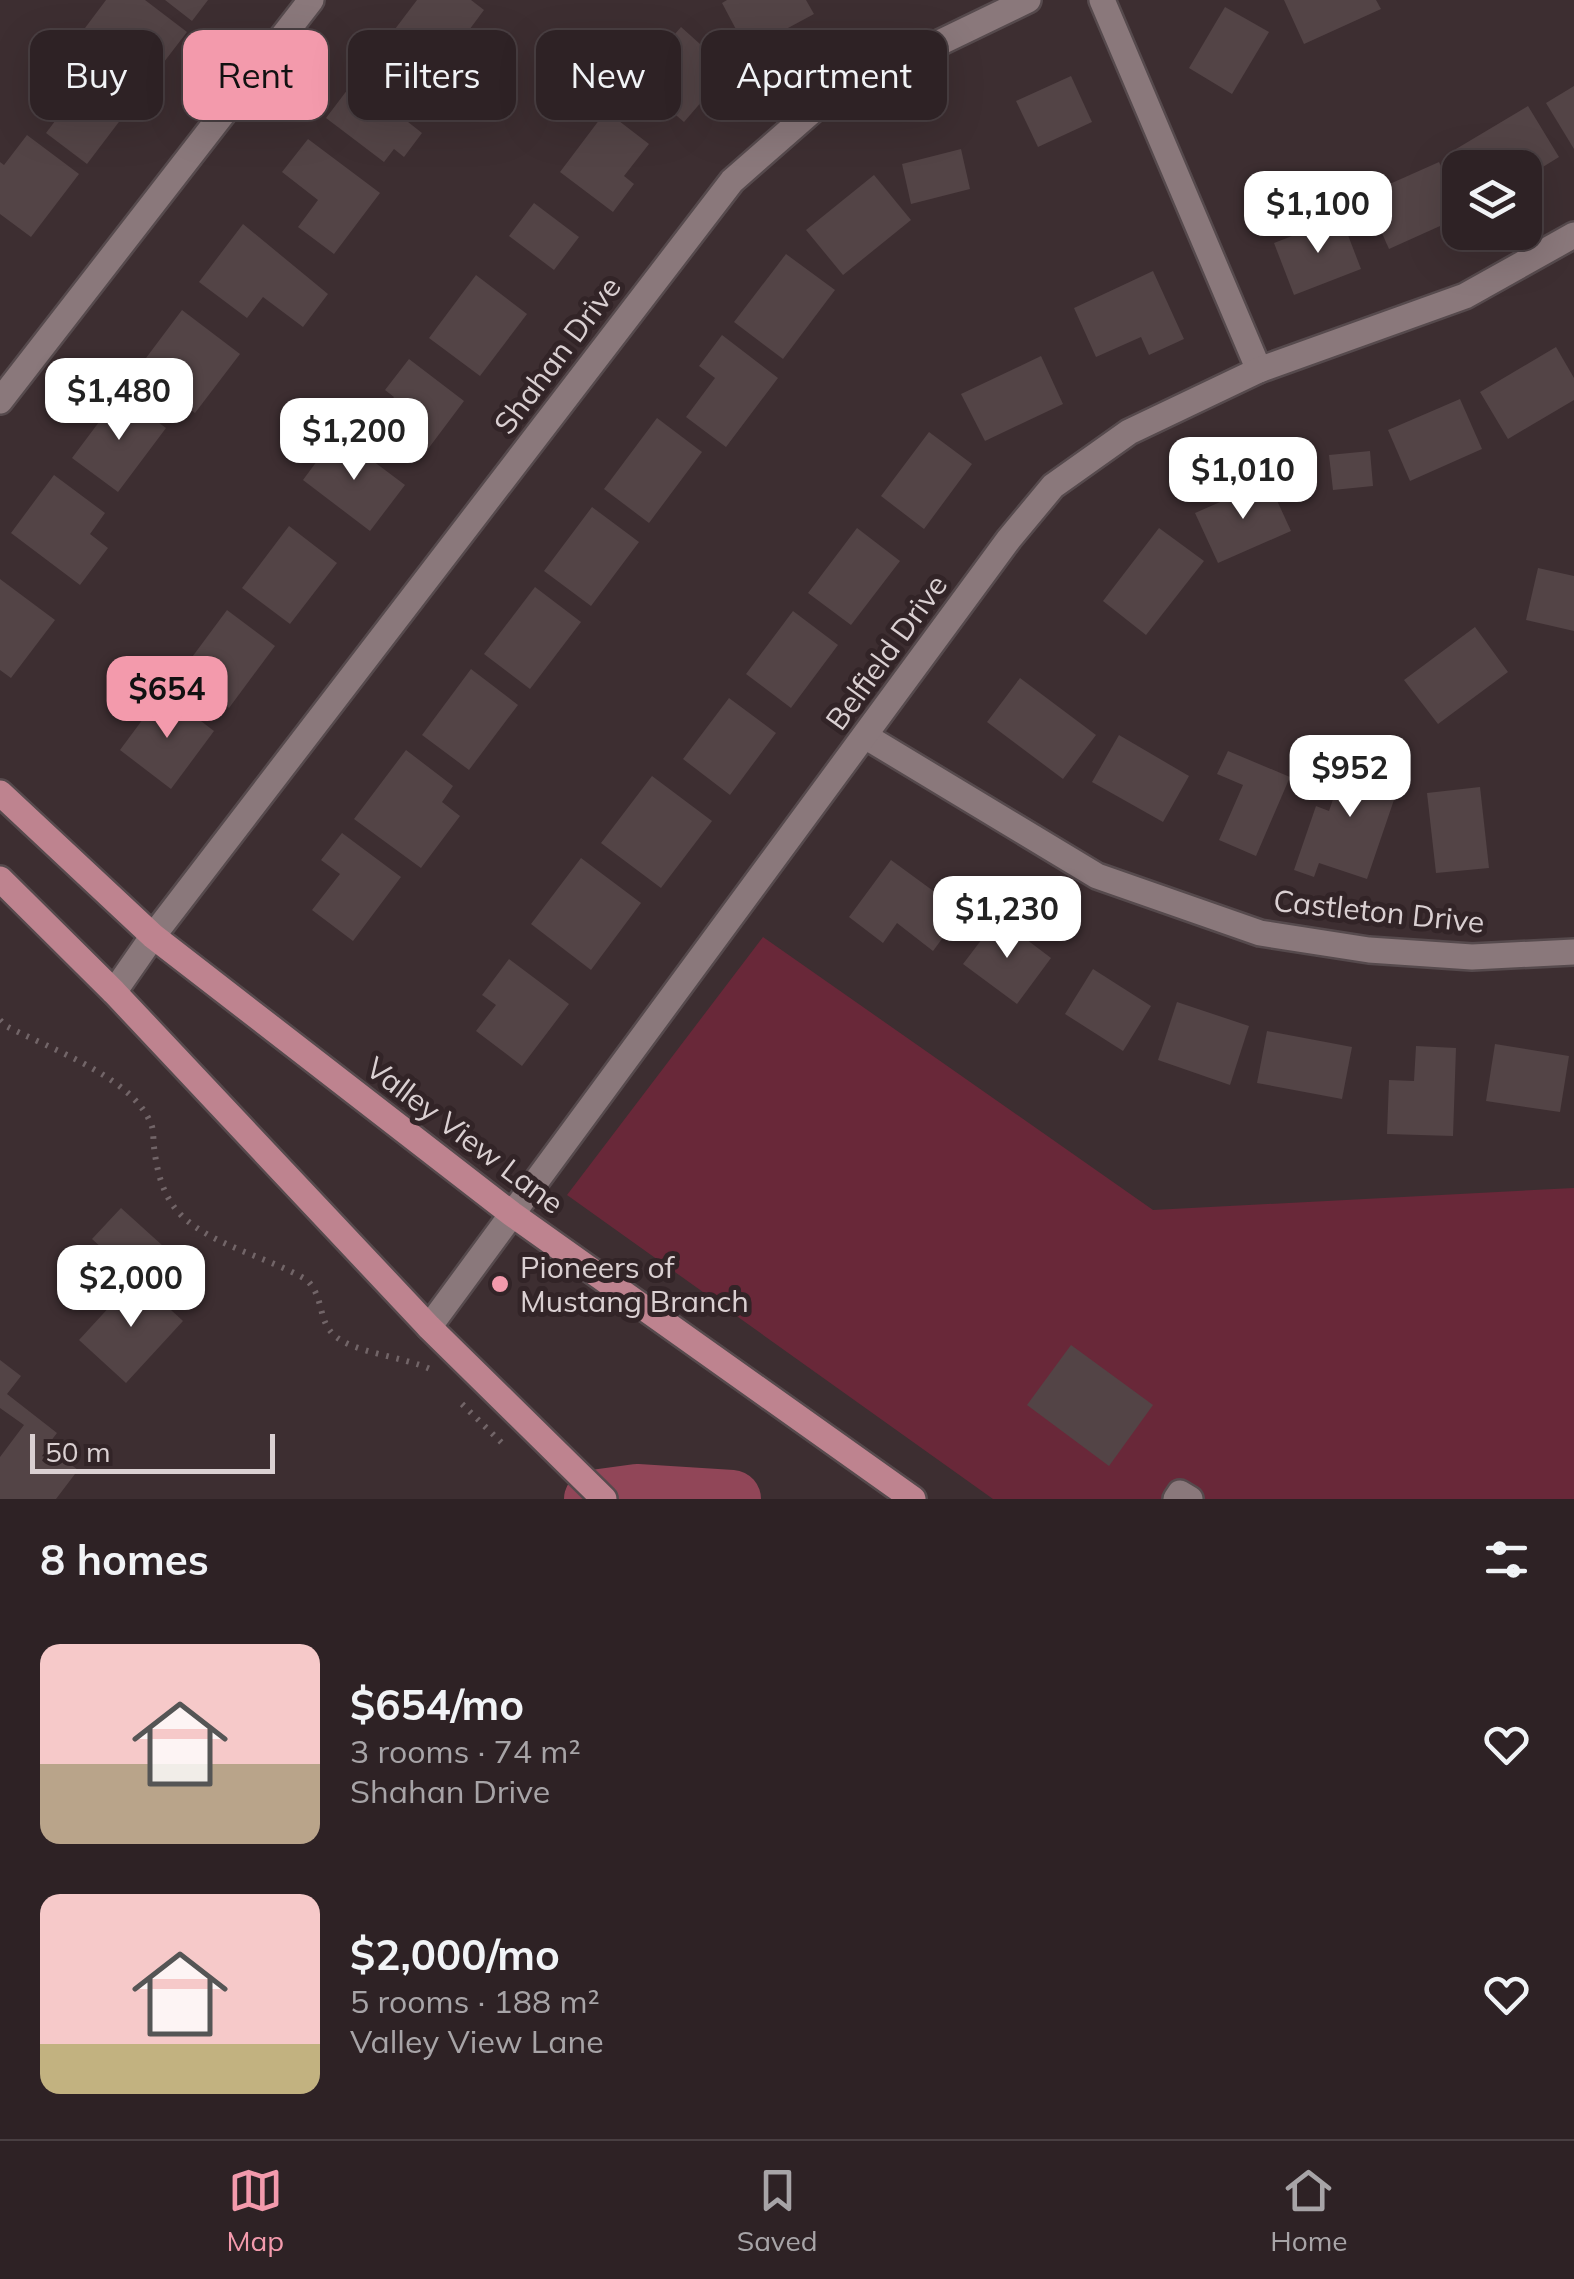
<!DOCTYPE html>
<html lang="en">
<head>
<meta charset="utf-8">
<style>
	:root { --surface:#2e2225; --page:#3a2f32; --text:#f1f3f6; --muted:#a7a4a7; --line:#493f42; --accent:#f39aac }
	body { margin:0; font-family:Mulish,sans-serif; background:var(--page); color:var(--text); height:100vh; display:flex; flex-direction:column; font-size:38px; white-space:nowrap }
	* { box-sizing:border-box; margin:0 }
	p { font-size:32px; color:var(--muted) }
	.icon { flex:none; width:55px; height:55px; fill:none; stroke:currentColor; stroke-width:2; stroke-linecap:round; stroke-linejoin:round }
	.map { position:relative; height:1499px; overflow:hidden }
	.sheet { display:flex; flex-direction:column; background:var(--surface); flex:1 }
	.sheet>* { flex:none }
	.hud { position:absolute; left:30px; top:30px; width:1000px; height:90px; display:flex; gap:20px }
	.tools { position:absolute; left:1442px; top:150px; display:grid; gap:20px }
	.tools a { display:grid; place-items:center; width:100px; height:100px; border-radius:20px; background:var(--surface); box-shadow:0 10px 40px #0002,0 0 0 2px var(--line); font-size:50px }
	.scale { position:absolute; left:30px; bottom:25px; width:245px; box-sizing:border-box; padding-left:10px; border:5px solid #dad0d2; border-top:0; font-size:28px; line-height:35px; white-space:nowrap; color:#dad0d2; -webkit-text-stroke:8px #322427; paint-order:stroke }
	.price { position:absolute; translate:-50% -85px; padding:0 22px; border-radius:20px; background:#fff; color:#222; font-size:32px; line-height:65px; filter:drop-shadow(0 2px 5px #0008) }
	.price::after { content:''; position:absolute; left:50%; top:60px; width:30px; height:22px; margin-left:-15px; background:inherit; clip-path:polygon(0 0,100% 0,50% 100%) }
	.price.on { background:var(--accent); color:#111 }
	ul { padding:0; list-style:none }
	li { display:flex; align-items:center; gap:30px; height:250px; padding:0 40px }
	li span { display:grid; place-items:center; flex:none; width:280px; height:200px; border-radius:20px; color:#555 }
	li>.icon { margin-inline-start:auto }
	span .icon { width:120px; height:120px; fill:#fffc; stroke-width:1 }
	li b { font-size:42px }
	h2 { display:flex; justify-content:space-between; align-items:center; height:120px; padding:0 40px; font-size:42px }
	.tag { padding:0 35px; border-radius:20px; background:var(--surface); box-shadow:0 10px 40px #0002,0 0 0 2px var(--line); font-size:35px; line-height:90px }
	.tag.on { background:var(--accent); color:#111 }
	.menu { display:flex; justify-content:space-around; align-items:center; height:140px; border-top:2px solid var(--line); background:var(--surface); font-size:28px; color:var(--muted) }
	.menu a { display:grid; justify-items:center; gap:5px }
	.menu .on { color:var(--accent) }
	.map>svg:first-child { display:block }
	.green { fill:#692839 }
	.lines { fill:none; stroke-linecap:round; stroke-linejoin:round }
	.river { stroke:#914658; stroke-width:58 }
	.building { fill:#534446 }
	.minor-casing { stroke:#564a4d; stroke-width:30 }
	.major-casing { stroke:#564a4d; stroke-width:30 }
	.path { stroke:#726568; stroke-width:6; stroke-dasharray:2.5 8; stroke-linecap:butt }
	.minor { stroke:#8a787b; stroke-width:25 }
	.major { stroke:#be838f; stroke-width:25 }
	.poi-dot { fill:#f39aac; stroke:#322427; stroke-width:4 }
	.labels { text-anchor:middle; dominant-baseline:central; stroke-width:10; stroke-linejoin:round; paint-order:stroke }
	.street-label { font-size:30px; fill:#dad0d2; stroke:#322427 }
	.poi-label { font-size:30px; fill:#dad0d2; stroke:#322427; text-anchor:start }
</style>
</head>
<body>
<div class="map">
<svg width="1574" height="1499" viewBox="0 0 1574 1499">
	<rect width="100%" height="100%" fill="#3d2e31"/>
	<polygon class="green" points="763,937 1153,1210 1574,1188 1574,1499 993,1499 567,1195"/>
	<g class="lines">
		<polyline class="river" points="593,1499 637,1493 732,1499"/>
	</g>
	<g class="building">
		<polygon points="106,0 145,0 187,32 164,62 136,41 112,73 73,44"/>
		<polygon points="165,0 208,0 192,21"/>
		<polygon points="417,0 471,0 484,10 437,73 389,37"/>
		<polygon points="727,0 806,0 814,14 747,50 722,3"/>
		<polygon points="1284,0 1376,0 1381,9 1304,44"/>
		<polygon points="1225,7 1269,32 1232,94 1189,68"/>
		<polygon points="681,27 729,70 684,122 635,80"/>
		<polygon points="370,60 419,96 403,118 422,133 404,157 394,149 384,162 326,118"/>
		<polygon points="90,75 131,106 87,164 46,133"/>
		<polygon points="1071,76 1092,122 1038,147 1016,101"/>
		<polygon points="1574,86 1574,149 1546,103"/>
		<polygon points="1528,106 1559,157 1525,178 1525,168 1468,168 1456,149"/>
		<polygon points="606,111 649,144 624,176 634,184 613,212 560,172"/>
		<polygon points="27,135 79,174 31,237 0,214 0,162 4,165"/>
		<polygon points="308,139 380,193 334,254 298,227 318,200 282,172"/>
		<polygon points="961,149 970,189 911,204 902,164"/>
		<polygon points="1439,162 1460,208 1460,217 1389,249 1365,195"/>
		<polygon points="874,175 911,220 843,275 806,230"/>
		<polygon points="534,203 579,237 554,270 509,236"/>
		<polygon points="1341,217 1361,269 1294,295 1274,243"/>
		<polygon points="243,224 328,294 303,327 263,297 247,318 199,282"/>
		<polygon points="786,254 835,290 783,359 734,322"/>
		<polygon points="1153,271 1184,339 1149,355 1141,337 1096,357 1074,308"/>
		<polygon points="476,275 527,314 480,376 429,338"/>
		<polygon points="182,310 240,354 195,413 137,370"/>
		<polygon points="722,335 778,378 726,447 686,417 715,378 699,366"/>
		<polygon points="1556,347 1574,378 1574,400 1508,439 1480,392"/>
		<polygon points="1041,356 1063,404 985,441 961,394"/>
		<polygon points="409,359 464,401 419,461 372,426 394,397 385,390"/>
		<polygon points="120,394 166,428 118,492 72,458"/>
		<polygon points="1460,399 1482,449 1410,481 1388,430"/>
		<polygon points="657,418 702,452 649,523 604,489"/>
		<polygon points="929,432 972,464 924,529 881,496"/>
		<polygon points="337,434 405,485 370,531 303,480"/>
		<polygon points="1370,451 1373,486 1333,490 1329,455"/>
		<polygon points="54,475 105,513 90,534 108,548 80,585 11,533"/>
		<polygon points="1268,481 1291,531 1218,563 1195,513"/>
		<polygon points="592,507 639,542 591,606 544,571"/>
		<polygon points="289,526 337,563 290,624 242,588"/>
		<polygon points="857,528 900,561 851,625 808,593"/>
		<polygon points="1159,528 1204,561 1146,635 1103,601"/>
		<polygon points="1538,568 1574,576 1574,631 1526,620"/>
		<polygon points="0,579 55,620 11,678 0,670"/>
		<polygon points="535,587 581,622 530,689 484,654"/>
		<polygon points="227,610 275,646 229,708 181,672"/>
		<polygon points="793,611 838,645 791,708 746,674"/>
		<polygon points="1475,627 1508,672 1438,724 1404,680"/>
		<polygon points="471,669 518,705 469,770 422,735"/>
		<polygon points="1020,678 1096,735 1063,779 987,722"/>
		<polygon points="163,692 214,731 171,789 120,750"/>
		<polygon points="729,698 776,733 730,795 683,759"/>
		<polygon points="1119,735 1189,776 1163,822 1092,782"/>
		<polygon points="1351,747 1385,759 1377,784 1397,791 1367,879 1319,863 1314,877 1294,870 1316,806 1329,811"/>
		<polygon points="406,750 453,786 442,802 460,816 421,868 354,819"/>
		<polygon points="1228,751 1290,777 1256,856 1219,840 1243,785 1217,774"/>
		<polygon points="652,776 712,821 661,888 601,843"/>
		<polygon points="1480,787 1489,868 1436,873 1427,793"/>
		<polygon points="342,833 401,877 353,941 312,910 340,874 321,860"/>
		<polygon points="581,858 641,903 591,970 531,924"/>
		<polygon points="891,860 962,912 933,951 897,923 883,943 849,917"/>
		<polygon points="998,918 1051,958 1017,1004 963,964"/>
		<polygon points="509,959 569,1004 522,1066 476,1031 496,1005 482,995"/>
		<polygon points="1093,969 1151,1006 1123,1051 1065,1014"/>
		<polygon points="1177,1002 1249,1026 1230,1085 1158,1060"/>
		<polygon points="1267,1031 1352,1047 1342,1099 1257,1083"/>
		<polygon points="1495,1044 1569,1056 1560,1112 1486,1101"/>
		<polygon points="1416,1046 1456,1048 1453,1136 1387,1134 1389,1080 1414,1081"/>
		<polygon points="121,1208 163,1246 134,1277 92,1239"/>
		<polygon points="136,1278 183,1321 126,1383 79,1340"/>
		<polygon points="1071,1345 1153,1405 1109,1466 1027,1405"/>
		<polygon points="0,1360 21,1376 7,1394 57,1433 47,1446 78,1470 56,1499 0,1499 0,1457 24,1425 0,1408"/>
	</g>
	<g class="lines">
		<g class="minor-casing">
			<g id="minor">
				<polyline points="1102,0 1259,370"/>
				<polyline points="0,401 311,0"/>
				<polyline points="865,736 1097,876 1260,933 1369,950 1472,957 1574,952"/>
				<polyline points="114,992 153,936 732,181 813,110 881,71 1028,0"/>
				<polyline points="429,1327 1009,539 1053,486 1129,432 1259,370 1465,296 1574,235"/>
				<polyline points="1176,1499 1180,1493 1190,1499"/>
			</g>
		</g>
		<g class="major-casing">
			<g id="major">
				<polyline points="0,793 153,936 512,1214 913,1499"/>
				<polyline points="0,879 114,992 429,1327 604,1499"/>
			</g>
		</g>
		<g class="path">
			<path d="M0,1020L6,1026C48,1048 133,1077 151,1124C154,1130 153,1140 154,1147C157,1172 163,1198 183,1217C216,1247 268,1257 307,1280C325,1299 317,1319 334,1335C351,1352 404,1357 430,1369"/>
			<polyline points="462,1404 506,1447"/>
		</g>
		<use href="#minor" class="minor"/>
		<use href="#major" class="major"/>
	</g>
	<circle class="poi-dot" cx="500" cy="1284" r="10"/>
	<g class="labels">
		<g class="street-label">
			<text transform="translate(557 355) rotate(-53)">Shahan Drive</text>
			<text transform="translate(886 652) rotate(-54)">Belfield Drive</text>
			<text transform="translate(1379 911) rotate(6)">Castleton Drive</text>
			<text transform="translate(465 1135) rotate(37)">Valley View Lane</text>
		</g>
		<g class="poi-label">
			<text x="520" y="1267">Pioneers of<tspan x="520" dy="34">Mustang Branch</tspan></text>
		</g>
	</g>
</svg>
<div class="tools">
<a><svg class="icon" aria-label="layers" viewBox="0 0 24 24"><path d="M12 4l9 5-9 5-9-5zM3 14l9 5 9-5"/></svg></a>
</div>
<div class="scale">50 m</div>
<b class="price" style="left:1318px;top:256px">$1,100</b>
<b class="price" style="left:119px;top:443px">$1,480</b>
<b class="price" style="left:354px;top:483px">$1,200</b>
<b class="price" style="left:1243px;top:522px">$1,010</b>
<b class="price on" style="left:167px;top:741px">$654</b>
<b class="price" style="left:1350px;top:820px">$952</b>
<b class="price" style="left:1007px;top:961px">$1,230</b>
<b class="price" style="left:131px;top:1330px">$2,000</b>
<div class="hud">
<a class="tag">Buy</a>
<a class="tag on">Rent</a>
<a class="tag">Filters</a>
<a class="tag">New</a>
<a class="tag">Apartment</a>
</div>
</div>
<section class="sheet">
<h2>8 homes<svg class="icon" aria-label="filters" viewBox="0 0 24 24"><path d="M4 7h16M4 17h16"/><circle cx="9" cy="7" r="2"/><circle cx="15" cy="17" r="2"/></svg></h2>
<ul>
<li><span style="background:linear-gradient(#f6c9c9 60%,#b9a48a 0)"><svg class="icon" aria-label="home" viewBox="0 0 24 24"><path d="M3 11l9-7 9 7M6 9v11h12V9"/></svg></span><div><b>$654/mo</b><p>3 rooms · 74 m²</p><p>Shahan Drive</p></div><svg class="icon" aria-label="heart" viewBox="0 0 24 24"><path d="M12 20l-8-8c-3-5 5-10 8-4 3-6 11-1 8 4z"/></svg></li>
<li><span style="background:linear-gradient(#f6c9c9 75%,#c2b280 0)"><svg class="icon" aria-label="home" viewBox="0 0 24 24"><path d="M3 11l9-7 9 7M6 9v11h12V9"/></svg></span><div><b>$2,000/mo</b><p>5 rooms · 188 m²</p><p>Valley View Lane</p></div><svg class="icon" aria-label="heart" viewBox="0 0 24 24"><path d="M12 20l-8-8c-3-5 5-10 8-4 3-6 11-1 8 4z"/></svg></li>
</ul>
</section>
<nav class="menu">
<a class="on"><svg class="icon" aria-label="map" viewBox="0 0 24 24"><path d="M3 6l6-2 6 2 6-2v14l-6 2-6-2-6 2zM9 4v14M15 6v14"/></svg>Map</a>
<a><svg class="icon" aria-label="saved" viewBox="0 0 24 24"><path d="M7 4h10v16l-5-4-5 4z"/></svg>Saved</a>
<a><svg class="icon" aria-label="home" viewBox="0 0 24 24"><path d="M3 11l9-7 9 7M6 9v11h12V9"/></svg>Home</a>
</nav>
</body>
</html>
